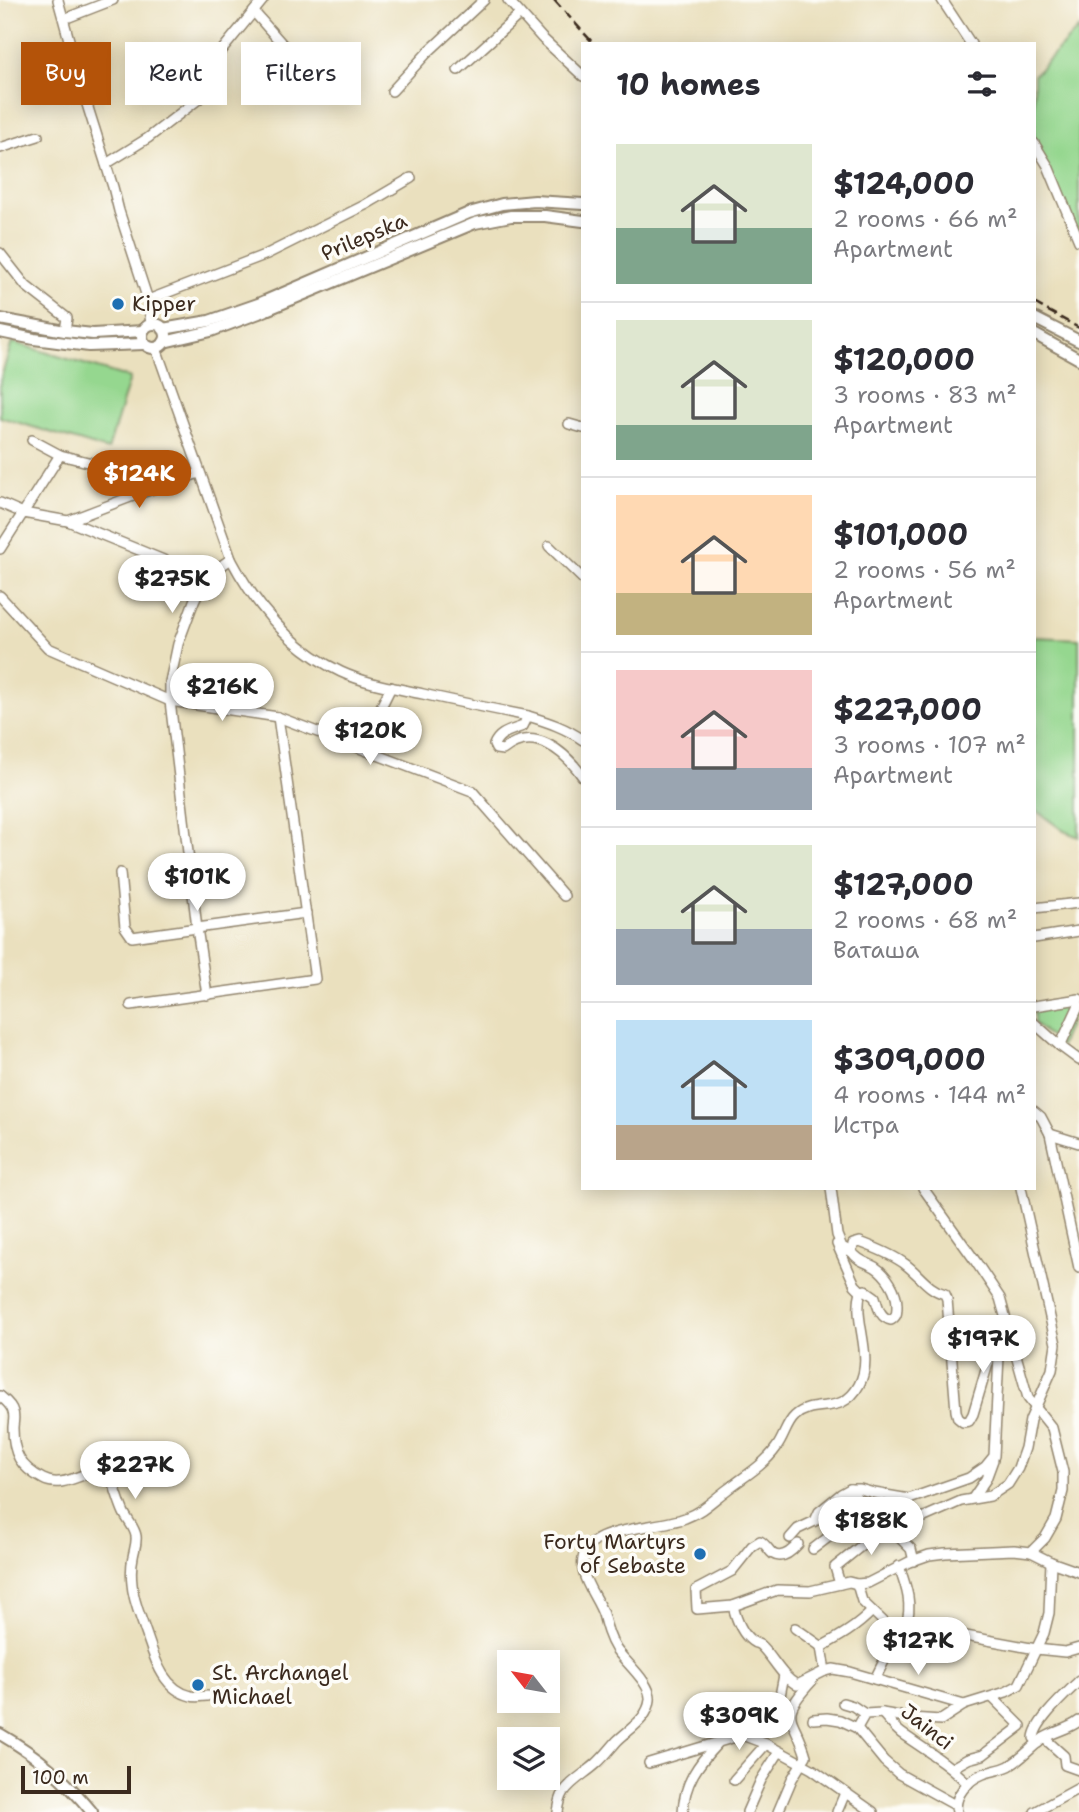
<!DOCTYPE html>
<html lang="en">
<head>
<meta charset="utf-8">
<style>
	:root { --surface:#fff; --page:#f2f2f3; --text:#2b2b33; --muted:#7c7c81; --line:#e1e1e2; --accent:#b45309 }
	body { margin:0; font-family:"Shantell Sans",sans-serif; background:var(--page); color:var(--text); height:100vh; display:flex; flex-direction:column; font-size:26px; white-space:nowrap }
	* { box-sizing:border-box; margin:0 }
	p { font-size:23px; color:var(--muted) }
	.icon { flex:none; width:38px; height:38px; fill:none; stroke:currentColor; stroke-width:2; stroke-linecap:round; stroke-linejoin:round }
	.map { position:relative; flex:1; overflow:hidden }
	.panel { position:absolute; left:581px; top:42px; width:455px; height:1148px; display:flex; flex-direction:column; background:var(--surface); border-radius:0px; box-shadow:0 4px 18px #0003 }
	.panel>* { flex:none }
	.banner { position:absolute; left:21px; top:42px; width:455px; height:63px; display:flex; gap:14px }
	.needle { width:46px; rotate:301deg }
	.buttons { position:absolute; left:497px; top:1650px; display:grid; gap:14px }
	.buttons a { display:grid; place-items:center; width:63px; height:63px; border-radius:0px; background:var(--surface); box-shadow:0 4px 18px #0003; font-size:35px }
	.scale { position:absolute; left:21px; bottom:18px; width:110px; box-sizing:border-box; padding-left:7px; border:4px solid #3b2a1e; border-top:0; font-size:19px; line-height:24px; white-space:nowrap; color:#3b2a1e; -webkit-text-stroke:5px #fdfcf7; paint-order:stroke }
	.price { position:absolute; translate:-50% -60px; padding:0 16px; border-radius:24px; background:#fff; color:#222; font-size:23px; line-height:46px; filter:drop-shadow(0 2px 4px #0008) }
	.price::after { content:''; position:absolute; left:50%; top:42px; width:21px; height:16px; margin-left:-10px; background:inherit; clip-path:polygon(0 0,100% 0,50% 100%) }
	.price.selected { background:var(--accent); color:#fff }
	ul { padding:0; list-style:none }
	li { display:flex; align-items:center; gap:21px; height:175px; padding:0 35px }
	li+li { border-top:2px solid var(--line) }
	li span { display:grid; place-items:center; flex:none; width:196px; height:140px; border-radius:0px; color:#555 }
	li>.icon { margin-inline-start:auto }
	span .icon { width:84px; height:84px; fill:#fffc; stroke-width:1 }
	li b { font-size:30px }
	h2 { display:flex; justify-content:space-between; align-items:center; height:84px; padding:0 35px; font-size:30px }
	.tag { padding:0 24px; border-radius:0px; background:var(--surface); box-shadow:0 4px 18px #0003; font-size:24px; line-height:63px }
	.tag.selected { background:var(--accent); color:#fff }
	.map>svg:first-child { display:block }
	.green { fill:#95d78f; stroke:#688056; stroke-width:2 }
	.lines { fill:none; stroke-linecap:round; stroke-linejoin:round }
	.minor-casing { stroke:#92856e; stroke-width:12 }
	.major-casing { stroke:#92856e; stroke-width:14 }
	.minor { stroke:#fff; stroke-width:9 }
	.major { stroke:#fff; stroke-width:10 }
	.rail { stroke:#3b2a1e; stroke-width:2.5; stroke-dasharray:10 5; stroke-linecap:butt }
	.poi-dot { fill:#1f6fb2; stroke:#fdfcf7; stroke-width:2.5 }
	.labels { text-anchor:middle; dominant-baseline:central; stroke-width:7; stroke-linejoin:round; paint-order:stroke }
	.street-label { font-size:21px; fill:#3b2a1e; stroke:#fdfcf7 }
	.poi-label { font-size:21px; fill:#3b2a1e; stroke:#fdfcf7; text-anchor:start }
</style>
</head>
<body>
<div class="map">
<svg width="1079" height="1812" viewBox="0 0 1079 1812">
	<rect width="100%" height="100%" fill="#fdfcf7"/>
	<filter id="ink" filterUnits="userSpaceOnUse"><feTurbulence type="fractalNoise" baseFrequency=".0143" numOctaves="2"/><feDisplacementMap in="SourceGraphic" scale="14" xChannelSelector="R" yChannelSelector="G"/><feConvolveMatrix kernelMatrix="1 2 1 2 8 2 1 2 1" color-interpolation-filters="sRGB"/></filter>
	<filter id="wash" filterUnits="userSpaceOnUse"><feTurbulence type="fractalNoise" baseFrequency=".00686" numOctaves="4" result="noise"/><feDisplacementMap in="SourceGraphic" scale="28" xChannelSelector="R" yChannelSelector="G"/><feGaussianBlur stdDeviation="1.57" result="paint"/><feColorMatrix in="noise" values="0 0 0 0 0 0 0 0 0 0 0 0 0 0 0 0 0 1.4 0 .05"/><feComposite in="paint" operator="in"/></filter>
	<g filter="url(#wash)">
		<rect width="100%" height="100%" fill="#eae0be"/>
		<g class="green">
			<polygon points="1079,28 1079,241 1034,143 1034,75"/>
			<polygon points="12,342 130,378 108,450 0,417 0,381"/>
			<polygon points="1034,637 1079,639 1079,837 1064,831 1034,809"/>
			<polygon points="1079,999 1060,1046 1034,1023 1034,1006"/>
		</g>
	</g>
	<g filter="url(#ink)">
		<g class="lines">
			<g class="minor-casing">
				<g id="minor">
					<polyline points="58,0 85,98 113,187 119,211 148,300 151,324"/>
					<polyline points="508,0 542,38 583,76"/>
					<polyline points="942,0 971,44"/>
					<polyline points="254,12 314,80"/>
					<polyline points="64,19 113,0"/>
					<polyline points="458,70 520,14"/>
					<polyline points="175,91 223,49 263,0"/>
					<polyline points="392,91 427,53 484,0"/>
					<polyline points="1034,143 1048,166 1079,241"/>
					<polyline points="0,148 38,136"/>
					<polyline points="106,164 148,138 204,95"/>
					<polyline points="0,253 26,286 67,318 65,331"/>
					<polyline points="148,300 267,254 365,205 411,178"/>
					<path d="M156,348L231,559C256,606 292,649 341,672C367,684 396,688 423,694C458,702 493,709 528,716C548,722 566,728 583,740"/>
					<polyline points="569,424 583,428"/>
					<polyline points="60,455 92,463 120,476 141,493"/>
					<polyline points="0,503 23,513 68,521 205,577"/>
					<polyline points="68,521 141,493 199,473"/>
					<polyline points="549,546 583,579"/>
					<polyline points="0,549 60,455 32,440"/>
					<polyline points="0,596 48,648 170,701 278,717 472,791 564,896"/>
					<path d="M528,716L523,726C511,731 499,732 494,745L496,749L503,750C533,725 564,750 583,777"/>
					<polyline points="361,747 391,687"/>
					<polyline points="120,873 125,927 132,937 306,913"/>
					<polyline points="1034,908 1079,903"/>
					<polyline points="1034,938 1079,931"/>
					<polyline points="207,995 197,928 170,701 170,682 178,644 194,601 205,577 231,559"/>
					<polyline points="131,1005 315,979 278,717"/>
					<polyline points="1034,1006 1079,999"/>
					<polyline points="1034,1023 1060,1046 1079,1060"/>
					<polyline points="1060,1046 1079,1005"/>
					<polyline points="1034,1111 1041,1117 1050,1134 1079,1268"/>
					<polyline points="1050,1134 1079,1143"/>
					<polyline points="831,1188 837,1235 842,1247 852,1252"/>
					<polyline points="923,1188 976,1262 1000,1298 1028,1398 1052,1428 1063,1472 1063,1491 1056,1519 1045,1538 1031,1552"/>
					<polyline points="837,1244 855,1285 861,1291"/>
					<path d="M0,1396C5,1400 12,1406 13,1412C15,1417 13,1423 13,1428C13,1454 20,1467 43,1479C68,1493 99,1456 111,1478C116,1489 119,1502 124,1513C128,1521 135,1528 136,1536C137,1544 134,1550 133,1557C131,1566 131,1575 132,1584C133,1600 140,1615 145,1630C154,1655 161,1689 191,1696C196,1698 203,1696 207,1696"/>
					<polyline points="850,1489 865,1509"/>
					<polyline points="973,1498 986,1479 993,1460"/>
					<polyline points="895,1533 911,1549 914,1561"/>
					<polyline points="790,1538 798,1529 815,1521 819,1512 841,1494 850,1489 860,1489 874,1493 909,1499 969,1478 985,1467 994,1456 999,1356 1005,1343 1008,1345"/>
					<path d="M798,1544C792,1551 783,1560 773,1554C768,1550 766,1544 760,1541L752,1546L732,1571L696,1590L697,1609L733,1606L777,1590L810,1591L849,1582L857,1584L868,1583L909,1562L929,1555L945,1553L1014,1550L1031,1552L1051,1562L1079,1572"/>
					<polyline points="813,1549 865,1509 895,1533 905,1530 920,1519 961,1501 990,1496 1008,1484 1018,1468 1025,1448 1030,1420 1052,1370 1056,1344 1021,1188"/>
					<polyline points="840,1584 835,1567 886,1526"/>
					<polyline points="857,1584 862,1601 889,1627 888,1653 875,1679"/>
					<path d="M733,1606C736,1618 742,1634 752,1641C757,1645 758,1642 762,1647C774,1659 781,1676 797,1685L825,1671L833,1669L850,1672L964,1705L1006,1692L1019,1685L1044,1633L1049,1613L1051,1562"/>
					<polyline points="906,1625 1036,1649 1065,1652 1079,1648"/>
					<path d="M889,1627L906,1625C913,1604 906,1586 899,1566"/>
					<polyline points="795,1628 822,1647"/>
					<path d="M825,1671L821,1647C839,1637 857,1627 872,1611"/>
					<polyline points="779,1701 784,1675"/>
					<polyline points="843,1703 853,1706 865,1714"/>
					<path d="M882,1713C888,1719 894,1728 901,1733C924,1749 948,1763 968,1784"/>
					<polyline points="813,1719 827,1718 840,1720 857,1728 884,1761 899,1774 955,1805"/>
					<polyline points="857,1728 865,1714 882,1713 911,1718 941,1720 964,1705"/>
					<polyline points="1044,1738 1064,1756 1065,1765 1079,1770"/>
					<path d="M1038,1743L1034,1738C1035,1721 1067,1693 1079,1681"/>
					<polyline points="649,1763 742,1735 766,1744 812,1769 873,1812"/>
					<polyline points="952,1768 968,1759 983,1755 1021,1726 992,1697"/>
					<polyline points="734,1780 766,1744"/>
					<path d="M558,1812C559,1805 560,1798 564,1792C572,1780 585,1774 596,1764C604,1757 610,1749 617,1741C629,1729 648,1719 650,1700C652,1684 625,1662 616,1649C609,1638 606,1626 603,1614C596,1594 574,1573 586,1550C599,1527 660,1528 685,1518C702,1512 713,1500 728,1489C745,1476 764,1465 776,1448C784,1438 786,1424 795,1416C814,1398 842,1417 859,1385C875,1356 852,1321 861,1291L865,1290L875,1297C878,1307 880,1318 891,1320C897,1316 897,1313 897,1305C897,1291 887,1275 875,1267C866,1262 858,1261 852,1252L853,1244L860,1242C875,1248 892,1254 905,1264C919,1274 928,1290 945,1294L947,1299L956,1411L958,1418L963,1422L969,1421L973,1414L992,1350L997,1343H1005"/>
					<path d="M683,1812C684,1783 698,1764 717,1744"/>
					<polyline points="747,1812 761,1780 779,1752"/>
					<path d="M778,1812L792,1779L806,1756C794,1714 776,1720 812,1681"/>
					<polyline points="837,1812 845,1793"/>
					<path d="M957,1812C953,1796 968,1780 983,1774C991,1771 1001,1770 1009,1766C1022,1759 1032,1746 1044,1738C1055,1731 1069,1729 1079,1721"/>
					<polyline points="1035,1812 1079,1788"/>
				</g>
			</g>
			<g class="major-casing">
				<g id="major">
					<polyline points="1034,318 1079,341"/>
					<polyline points="0,319 65,331 93,334 143,331"/>
					<circle cx="154" cy="336" r="12"/>
					<polyline points="163,329 209,321 258,304 469,213 502,204 535,201 583,204"/>
					<polyline points="0,332 34,339 89,346 144,344"/>
					<polyline points="1034,334 1079,359"/>
					<polyline points="164,342 211,331 259,313 475,223 511,216 545,216 583,221"/>
					<path d="M0,1734C38,1756 64,1778 92,1812"/>
				</g>
			</g>
			<use href="#minor" class="minor"/>
			<use href="#major" class="major"/>
			<g class="rail">
				<polyline points="554,0 594,44"/>
				<polyline points="1034,303 1079,328"/>
			</g>
		</g>
	</g>
	<g class="poi-dot">
		<circle cx="118" cy="304" r="7"/>
		<circle cx="700" cy="1554" r="7"/>
		<circle cx="198" cy="1685" r="7"/>
	</g>
	<g class="labels">
		<g class="street-label">
			<text transform="translate(364 237) rotate(-23)">Prilepska</text>
			<text transform="translate(927 1727) rotate(38)">Jainci</text>
		</g>
		<g class="poi-label">
			<text x="132" y="304">Kipper</text>
			<text x="686" y="1542" text-anchor="end">Forty Martyrs<tspan x="686" dy="24">of Sebaste</tspan></text>
			<text x="212" y="1673">St. Archangel<tspan x="212" dy="24">Michael</tspan></text>
		</g>
	</g>
</svg>
<div class="buttons">
<a><svg class="needle" viewBox="-14 -14 28 28"><path d="M0-13l5 13h-10z" fill="#e53935"/><path d="M0 13l5-13h-10z" fill="#7c7c81"/></svg></a>
<a><svg class="icon" aria-label="layers" viewBox="0 0 24 24"><path d="M12 4l9 5-9 5-9-5zM3 14l9 5 9-5"/></svg></a>
</div>
<div class="scale">100 m</div>
<b class="price selected" style="left:139px;top:510px">$124K</b>
<b class="price" style="left:172px;top:615px">$275K</b>
<b class="price" style="left:222px;top:723px">$216K</b>
<b class="price" style="left:370px;top:767px">$120K</b>
<b class="price" style="left:197px;top:913px">$101K</b>
<b class="price" style="left:983px;top:1375px">$197K</b>
<b class="price" style="left:135px;top:1501px">$227K</b>
<b class="price" style="left:871px;top:1557px">$188K</b>
<b class="price" style="left:918px;top:1677px">$127K</b>
<b class="price" style="left:739px;top:1752px">$309K</b>
<div class="banner">
<a class="tag selected">Buy</a>
<a class="tag">Rent</a>
<a class="tag">Filters</a>
</div>
<section class="panel">
<h2>10 homes<svg class="icon" aria-label="filters" viewBox="0 0 24 24"><path d="M4 7h16M4 17h16"/><circle cx="9" cy="7" r="2"/><circle cx="15" cy="17" r="2"/></svg></h2>
<ul>
<li><span style="background:linear-gradient(#dfe7d0 60%,#7fa58c 0)"><svg class="icon" aria-label="home" viewBox="0 0 24 24"><path d="M3 11l9-7 9 7M6 9v11h12V9"/></svg></span><div><b>$124,000</b><p>2 rooms · 66 m²</p><p>Apartment</p></div></li>
<li><span style="background:linear-gradient(#dfe7d0 75%,#7fa58c 0)"><svg class="icon" aria-label="home" viewBox="0 0 24 24"><path d="M3 11l9-7 9 7M6 9v11h12V9"/></svg></span><div><b>$120,000</b><p>3 rooms · 83 m²</p><p>Apartment</p></div></li>
<li><span style="background:linear-gradient(#ffd9b3 70%,#c2b280 0)"><svg class="icon" aria-label="home" viewBox="0 0 24 24"><path d="M3 11l9-7 9 7M6 9v11h12V9"/></svg></span><div><b>$101,000</b><p>2 rooms · 56 m²</p><p>Apartment</p></div></li>
<li><span style="background:linear-gradient(#f6c9c9 70%,#9aa5b1 0)"><svg class="icon" aria-label="home" viewBox="0 0 24 24"><path d="M3 11l9-7 9 7M6 9v11h12V9"/></svg></span><div><b>$227,000</b><p>3 rooms · 107 m²</p><p>Apartment</p></div></li>
<li><span style="background:linear-gradient(#dfe7d0 60%,#9aa5b1 0)"><svg class="icon" aria-label="home" viewBox="0 0 24 24"><path d="M3 11l9-7 9 7M6 9v11h12V9"/></svg></span><div><b>$127,000</b><p>2 rooms · 68 m²</p><p>Ваташа</p></div></li>
<li><span style="background:linear-gradient(#bfe0f5 75%,#b9a48a 0)"><svg class="icon" aria-label="home" viewBox="0 0 24 24"><path d="M3 11l9-7 9 7M6 9v11h12V9"/></svg></span><div><b>$309,000</b><p>4 rooms · 144 m²</p><p>Истра</p></div></li>
</ul>
</section>
</div>
</body>
</html>
